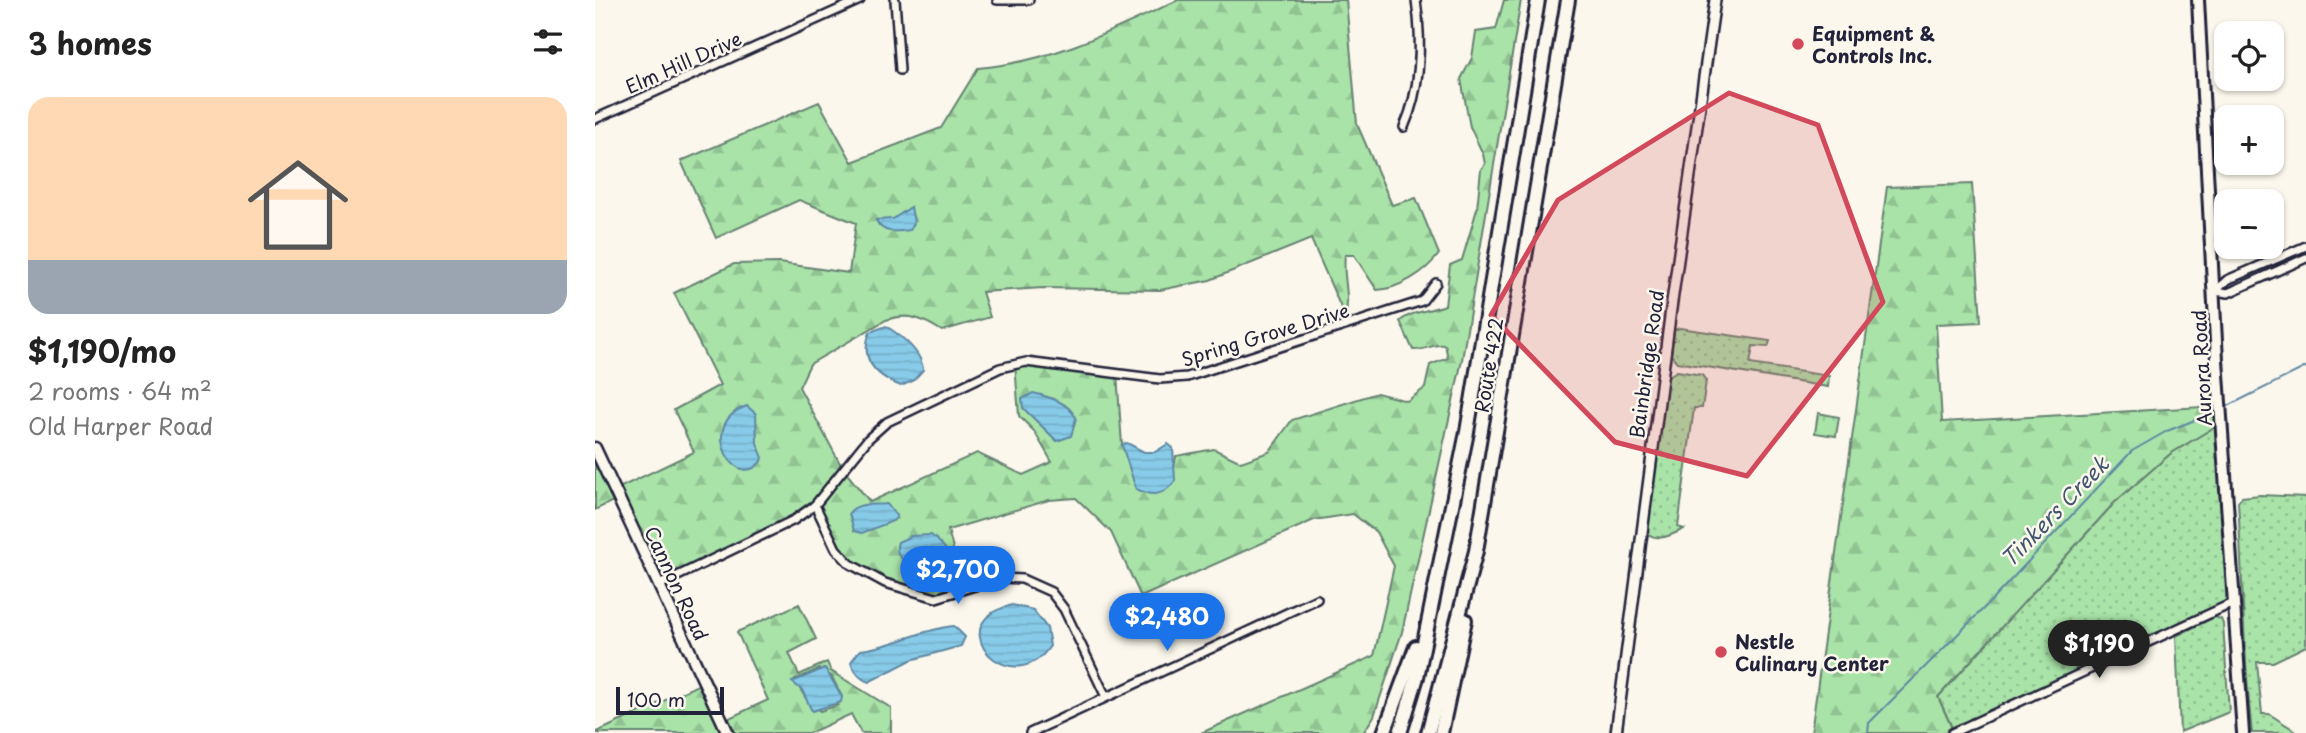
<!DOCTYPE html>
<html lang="en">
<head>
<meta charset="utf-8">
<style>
	:root { --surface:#fff; --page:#f6f6f6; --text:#222; --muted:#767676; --accent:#1a73e8 }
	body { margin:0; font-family:"Playpen Sans",sans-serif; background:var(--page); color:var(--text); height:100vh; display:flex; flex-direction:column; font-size:26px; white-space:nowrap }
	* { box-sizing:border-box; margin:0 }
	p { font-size:23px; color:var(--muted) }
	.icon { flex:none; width:38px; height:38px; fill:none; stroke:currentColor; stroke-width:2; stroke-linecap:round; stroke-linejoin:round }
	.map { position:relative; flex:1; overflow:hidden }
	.panel { display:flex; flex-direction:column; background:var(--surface); width:595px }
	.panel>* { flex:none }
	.controls { position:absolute; left:1619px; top:21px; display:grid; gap:14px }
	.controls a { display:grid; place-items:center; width:70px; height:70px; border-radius:14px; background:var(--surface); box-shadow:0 2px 5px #0004; font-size:35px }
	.scale { position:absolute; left:21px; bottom:18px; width:108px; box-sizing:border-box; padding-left:7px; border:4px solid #22223b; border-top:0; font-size:19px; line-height:24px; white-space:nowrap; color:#22223b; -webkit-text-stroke:5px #fbf7ec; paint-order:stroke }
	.price { position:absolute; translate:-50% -60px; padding:0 16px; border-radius:24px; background:var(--accent); color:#fff; font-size:23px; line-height:46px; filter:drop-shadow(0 2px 4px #0008) }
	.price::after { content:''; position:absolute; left:50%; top:42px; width:21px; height:16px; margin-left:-10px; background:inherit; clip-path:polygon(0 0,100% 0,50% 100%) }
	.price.selected { background:#222; color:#fff }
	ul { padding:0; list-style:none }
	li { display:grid; align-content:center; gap:14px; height:371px; padding:0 28px }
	li span { display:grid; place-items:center; height:217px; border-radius:21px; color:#555 }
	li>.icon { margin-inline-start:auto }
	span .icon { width:126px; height:126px; fill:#fffc; stroke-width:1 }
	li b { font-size:30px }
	h2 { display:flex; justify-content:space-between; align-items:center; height:84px; padding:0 28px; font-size:30px }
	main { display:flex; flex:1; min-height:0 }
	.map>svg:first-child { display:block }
	.grass { fill:url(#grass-dots); stroke:#668272; stroke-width:2 }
	.forest { fill:url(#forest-firs); stroke:#668272; stroke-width:2; fill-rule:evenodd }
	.park { fill:url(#park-crowns); stroke:#668272; stroke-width:2 }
	.water { fill:url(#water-rules); stroke:#5f87a3; stroke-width:2 }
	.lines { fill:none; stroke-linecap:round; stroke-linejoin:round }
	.stream { stroke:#5f87a3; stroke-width:2 }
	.minor-casing { stroke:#22223b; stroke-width:12 }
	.tertiary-casing { stroke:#22223b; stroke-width:14 }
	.secondary-casing { stroke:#22223b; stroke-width:15 }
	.primary-casing { stroke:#22223b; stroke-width:16 }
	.motorway-casing { stroke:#22223b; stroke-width:18 }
	.minor { stroke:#fbf7ec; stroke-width:7 }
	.tertiary { stroke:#fbf7ec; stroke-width:9 }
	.secondary { stroke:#fbf7ec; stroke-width:10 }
	.primary { stroke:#fbf7ec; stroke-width:10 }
	.motorway { stroke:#fbf7ec; stroke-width:12 }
	.marked { fill:#d1495b; fill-opacity:0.2; stroke:#d1495b; stroke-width:5; stroke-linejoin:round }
	.poi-dot { fill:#d1495b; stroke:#fbf7ec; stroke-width:2.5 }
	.labels { text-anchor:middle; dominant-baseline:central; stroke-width:5; stroke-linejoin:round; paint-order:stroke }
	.poi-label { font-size:19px; font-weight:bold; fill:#22223b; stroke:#fbf7ec; text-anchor:start }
	.street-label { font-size:19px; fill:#22223b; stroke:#fbf7ec }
	.water-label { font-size:21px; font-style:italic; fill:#40556f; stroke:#fbf7ec }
</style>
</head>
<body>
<main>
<section class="panel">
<h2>3 homes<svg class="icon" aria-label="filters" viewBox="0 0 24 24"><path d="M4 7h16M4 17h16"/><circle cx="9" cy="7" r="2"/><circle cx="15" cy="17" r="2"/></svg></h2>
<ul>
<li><span style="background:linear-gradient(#ffd9b3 75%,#9aa5b1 0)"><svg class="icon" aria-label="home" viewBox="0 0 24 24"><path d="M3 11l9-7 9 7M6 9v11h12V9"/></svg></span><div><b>$1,190/mo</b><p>2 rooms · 64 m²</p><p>Old Harper Road</p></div></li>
</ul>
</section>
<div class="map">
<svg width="1711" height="733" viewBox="0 0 1711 733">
	<defs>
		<pattern id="grass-dots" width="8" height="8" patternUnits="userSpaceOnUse" patternTransform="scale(1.75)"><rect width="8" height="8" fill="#a9e3a8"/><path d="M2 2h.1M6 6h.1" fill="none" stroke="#91c292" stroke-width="1.8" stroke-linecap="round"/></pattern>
		<pattern id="forest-firs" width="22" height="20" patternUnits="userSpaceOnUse" patternTransform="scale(1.75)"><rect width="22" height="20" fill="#a9e3a8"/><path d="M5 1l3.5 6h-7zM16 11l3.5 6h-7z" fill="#91c292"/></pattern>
		<pattern id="park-crowns" width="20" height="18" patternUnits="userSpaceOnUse" patternTransform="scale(1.75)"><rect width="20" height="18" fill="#a9e3a8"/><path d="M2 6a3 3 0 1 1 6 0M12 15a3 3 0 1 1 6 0" fill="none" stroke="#91c292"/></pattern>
		<pattern id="water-rules" width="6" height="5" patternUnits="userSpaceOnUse" patternTransform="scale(1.75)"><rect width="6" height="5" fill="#87cbe8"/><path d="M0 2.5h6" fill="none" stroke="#74aec8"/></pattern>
	</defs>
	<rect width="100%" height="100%" fill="#fbf7ec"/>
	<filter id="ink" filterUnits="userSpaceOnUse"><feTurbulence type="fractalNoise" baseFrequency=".0143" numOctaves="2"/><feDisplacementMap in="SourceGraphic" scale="14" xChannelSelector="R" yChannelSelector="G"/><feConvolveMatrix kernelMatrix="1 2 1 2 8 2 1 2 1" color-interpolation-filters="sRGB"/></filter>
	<g filter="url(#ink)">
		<g class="grass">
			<polygon points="1085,328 1175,341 1173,347 1158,346 1155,364 1234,376 1233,387 1082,362 1076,355 1079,330"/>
			<path d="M1082,371L1107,375L1111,381L1107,408H1099L1083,527L1089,529C1072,537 1063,543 1047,530L1067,380Z"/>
			<polygon points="1626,423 1640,602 1359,732 1343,697 1519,503 1575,454"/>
			<path d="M1665,495L1711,497V646L1678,662H1662L1667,714H1674L1704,733H1657C1648,656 1648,579 1643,502L1647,497Z"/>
			<polygon points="1619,617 1626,619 1628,624 1634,712 1585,732 1581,636"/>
		</g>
		<g class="forest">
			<path d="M583,0H751L762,124L797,205L821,198L844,254C831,272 804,289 782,290L759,255H750C747,276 756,296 750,317L716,239L615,280L565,290L448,288L387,292L395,317L347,331C328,319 313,312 291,320L215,364L204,387L248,469L275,502L382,453L428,475L457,462L439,431L424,416L420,364L522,373L527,445L579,469L581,456L619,449L646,462L674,452L697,420L782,393L812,401L830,388L835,365L853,358L850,345C838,343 830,351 818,350L805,321C817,311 835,311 850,305L855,265L867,260L882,209L886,169L890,164L888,154L875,127L866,79L877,58L881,32L901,29L909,0H926L867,360L807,632L779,716L768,733H606L779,656L799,566L781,532L758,514L719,520L546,597L516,532L481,498L454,500L353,530L369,590L341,598L290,583L255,564L241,549L220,506L199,520L66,582L24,498L0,510V448L20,490L99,452L79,410L125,385L79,293L139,264L184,263L254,273L261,223L204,200L121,238L86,161L224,102L257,162L346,128L383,68C456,62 517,31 583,0Z"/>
			<polygon points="1377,184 1386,322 1341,324 1347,422 1625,406 1626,423 1575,454 1519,503 1343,697 1359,733 1216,733 1292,187"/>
			<path d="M204,604L221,639L194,653L204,675L232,662L236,671L296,708V733H266L256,714L215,733H0L109,682L128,721L173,700L142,632ZM224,669L237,677L247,697L243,705L225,711L210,697L200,680Z"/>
		</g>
		<polygon class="park" points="1223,413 1244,417 1241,436 1220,433"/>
		<g class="water">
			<path d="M316,207L319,223L315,230C301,232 287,234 281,220L298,219Z"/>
			<path d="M291,326C305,335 327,352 328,370L318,381L306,386C281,376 264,360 275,332Z"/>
			<path d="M438,393C455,397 473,402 481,418L476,436L462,441L428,408L427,399Z"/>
			<path d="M152,406L161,414L162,443L168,458C145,498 98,425 152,406Z"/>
			<path d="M532,443L549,452H560L573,444L578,448L580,481C568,496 558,497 541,489L527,445Z"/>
			<path d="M292,504L302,517L298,521L267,533L259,531L254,513C264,501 279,506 292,504Z"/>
			<path d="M336,535C347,543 363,561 357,575C340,579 294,564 303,542L316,536Z"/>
			<path d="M417,605L438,610L452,628L455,646C421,697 358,640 397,613C402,609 411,607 417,605Z"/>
			<path d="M359,626L370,637L366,646L316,660L274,682C264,678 260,672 256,662L265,650C298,647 326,629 359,626Z"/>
			<polygon points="230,668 247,697 246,702 217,711 207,690 197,682"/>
		</g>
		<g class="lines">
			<g class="stream">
				<polyline points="1631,407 1711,367"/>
				<polyline points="1273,733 1274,723 1396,601 1537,451 1572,431 1623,411"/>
			</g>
			<g class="minor-casing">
				<g id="minor">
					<polyline points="300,0 305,70"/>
					<polyline points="402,0 434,0"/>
					<polyline points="0,119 265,0"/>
					<path d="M809,127C826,88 827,42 821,0"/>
					<polyline points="1620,291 1632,280 1711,246"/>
					<polyline points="1620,291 1633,293 1711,258"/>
					<polyline points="220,505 241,549 255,564 290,583 341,598 406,578 427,579 456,592 469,609 511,697"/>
					<polyline points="64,585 199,520 220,505 273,439 292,422 405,368 431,362 565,379 592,377 827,301 841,283"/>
					<polyline points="435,733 722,599"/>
					<polyline points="1357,733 1640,602"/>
				</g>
			</g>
			<g class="tertiary-casing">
				<polyline id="tertiary" points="1021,733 1076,309 1120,0"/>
			</g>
			<g class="secondary-casing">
				<polyline id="secondary" points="0,448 133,733"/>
			</g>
			<g class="primary-casing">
				<polyline id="primary" points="1603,0 1622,360 1648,733"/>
			</g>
			<g class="motorway-casing">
				<g id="motorway">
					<polyline points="789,733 821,647"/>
					<polyline points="805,733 822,677 872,432 943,0"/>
					<polyline points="833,733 881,551 973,0"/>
					<polyline points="846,733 870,620"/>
				</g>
			</g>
			<use href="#minor" class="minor"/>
			<use href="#tertiary" class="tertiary"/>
			<use href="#secondary" class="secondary"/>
			<use href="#primary" class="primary"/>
			<use href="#motorway" class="motorway"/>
		</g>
	</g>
	<path class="marked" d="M1134,93L1223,125L1288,302L1152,476L1020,442L896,315L963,200Z"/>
	<g class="poi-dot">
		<circle cx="1203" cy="44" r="7"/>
		<circle cx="1126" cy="652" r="7"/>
	</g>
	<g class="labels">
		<g class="poi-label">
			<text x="1217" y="33">Equipment &amp;<tspan x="1217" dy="22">Controls Inc.</tspan></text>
			<text x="1140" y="641">Nestle<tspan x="1140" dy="22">Culinary Center</tspan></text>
		</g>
		<g class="street-label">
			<text transform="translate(88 62) rotate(-24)">Elm Hill Drive</text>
			<text transform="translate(670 334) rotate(-17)">Spring Grove Drive</text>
			<text transform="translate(1051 364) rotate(-82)">Bainbridge Road</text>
			<text transform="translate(893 365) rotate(-81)">Route 422</text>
			<text transform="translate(1606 368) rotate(-93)">Aurora Road</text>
			<text transform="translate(82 583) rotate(65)">Cannon Road</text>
		</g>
		<g class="water-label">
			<text transform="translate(1459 511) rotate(-46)">Tinkers Creek</text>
		</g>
	</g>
</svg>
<div class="controls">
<a><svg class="icon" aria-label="locate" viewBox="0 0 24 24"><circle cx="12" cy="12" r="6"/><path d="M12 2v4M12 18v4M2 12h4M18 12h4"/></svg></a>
<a>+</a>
<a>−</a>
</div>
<div class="scale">100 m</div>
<b class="price" style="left:363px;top:606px">$2,700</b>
<b class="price" style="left:572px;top:653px">$2,480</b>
<b class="price selected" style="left:1504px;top:680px">$1,190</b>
</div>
</main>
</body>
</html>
